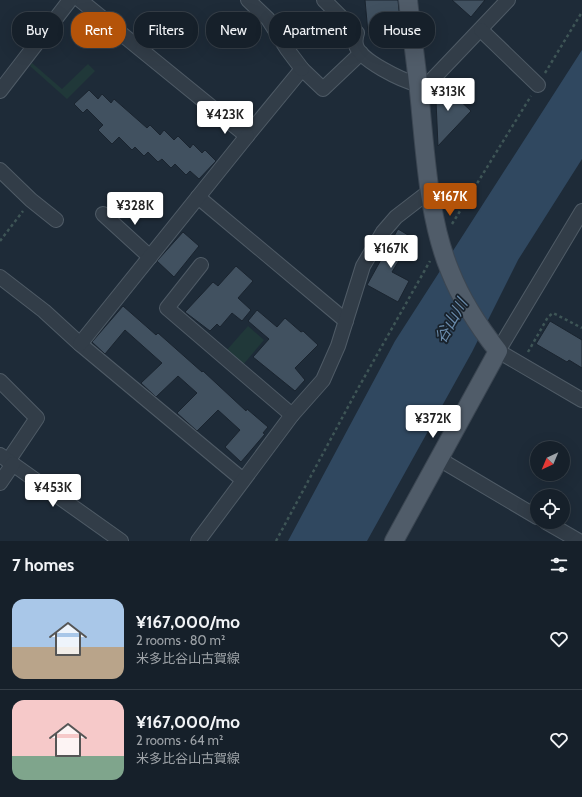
<!DOCTYPE html>
<html lang="en">
<head>
<meta charset="utf-8">
<style>
	:root { --surface:#16202a; --page:#1f2832; --text:#f1f3f6; --muted:#9ea3a8; --line:#353e47; --accent:#b45309 }
	body { margin:0; font-family:Cabin,"Noto Sans JP",sans-serif; background:var(--page); color:var(--text); height:100vh; display:flex; flex-direction:column; font-size:15px; white-space:nowrap }
	* { box-sizing:border-box; margin:0 }
	p { font-size:13px; color:var(--muted) }
	.icon { flex:none; width:22px; height:22px; fill:none; stroke:currentColor; stroke-width:2; stroke-linecap:round; stroke-linejoin:round }
	.map { position:relative; height:541px; overflow:hidden }
	.panel { display:flex; flex-direction:column; background:var(--surface); flex:1 }
	.panel>* { flex:none }
	.guide { position:absolute; left:12px; top:12px; width:558px; height:36px; display:flex; gap:8px }
	.needle { width:26px; rotate:224deg }
	.fabs { position:absolute; left:530px; top:441px; display:grid; gap:8px }
	.fabs a { display:grid; place-items:center; width:40px; height:40px; border-radius:50%; background:var(--surface); box-shadow:0 4px 16px #0002,0 0 0 1px var(--line); font-size:20px }
	.price { position:absolute; translate:-50% -34px; padding:0 9px; border-radius:4px; background:#fff; color:#222; font-size:13px; line-height:26px; filter:drop-shadow(0 1px 2px #0008) }
	.price::after { content:''; position:absolute; left:50%; top:24px; width:12px; height:9px; margin-left:-6px; background:inherit; clip-path:polygon(0 0,100% 0,50% 100%) }
	.price.current { background:var(--accent); color:#fff }
	ul { padding:0; list-style:none }
	li { display:flex; align-items:center; gap:12px; height:100px; padding:0 12px }
	li+li { border-top:1px solid var(--line) }
	li span { display:grid; place-items:center; flex:none; width:112px; height:80px; border-radius:12px; color:#555 }
	li>.icon { margin-inline-start:auto }
	span .icon { width:48px; height:48px; fill:#fffc; stroke-width:1 }
	li b { font-size:17px }
	h2 { display:flex; justify-content:space-between; align-items:center; height:48px; padding:0 12px; font-size:17px }
	.chip { padding:0 14px; border-radius:16px; background:var(--surface); box-shadow:0 4px 16px #0002,0 0 0 1px var(--line); font-size:14px; line-height:36px }
	.chip.current { background:var(--accent); color:#fff }
	.map>svg:first-child { display:block }
	.green { fill:#203839 }
	.water { fill:#304860 }
	.building { fill:#415160; stroke:#1a242f }
	.lines { fill:none; stroke-linecap:round; stroke-linejoin:round }
	.minor-casing { stroke:#4f5b66; stroke-width:16 }
	.major-casing { stroke:#3b4652; stroke-width:20 }
	.path { stroke:#3e5556; stroke-width:2.5; stroke-dasharray:3 3; stroke-linecap:butt }
	.minor { stroke:#323d48; stroke-width:14 }
	.major { stroke:#505c69; stroke-width:18 }
	.labels { text-anchor:middle; dominant-baseline:central; stroke-width:3.5; stroke-linejoin:round; paint-order:stroke }
	.water-label { font-size:16px; font-style:italic; fill:#6a8bab; stroke:#18222c }
</style>
</head>
<body>
<div class="map">
<svg width="582" height="541" viewBox="0 0 582 541">
	<rect width="100%" height="100%" fill="#1e2b38"/>
	<g class="green">
		<polygon points="32,63 62,89 88,64 95,71 67,99 30,66"/>
		<polygon points="248,326 264,340 242,366 226,351"/>
	</g>
	<polygon class="water" points="582,50 582,159 518,260 472,352 367,541 288,541 395,341"/>
	<g class="building">
		<polygon points="365,0 398,0 401,30 368,33"/>
		<polygon points="452,0 485,0 471,17"/>
		<polygon points="441,83 471,111 438,146 436,101 430,94"/>
		<polygon points="89,90 98,99 102,94 111,103 114,99 147,128 150,125 160,135 164,130 174,140 178,136 190,148 193,144 202,153 205,150 216,161 199,179 190,171 186,175 175,164 171,168 162,159 158,162 148,152 144,156 135,147 132,150 119,137 112,144 98,130 103,125 87,109 83,113 74,104"/>
		<polygon points="398,229 413,238 392,272 409,281 398,302 367,285"/>
		<polygon points="183,232 199,246 174,277 157,261"/>
		<polygon points="236,266 253,281 238,298 251,310 242,321 232,313 220,327 217,324 210,331 185,312 213,282 218,286"/>
		<polygon points="123,306 156,335 158,333 202,372 203,371 246,411 247,409 268,427 263,433 265,434 241,462 225,447 240,430 218,410 197,431 177,413 197,393 178,376 156,397 141,383 162,363 125,330 105,354 92,342"/>
		<polygon points="257,310 277,327 285,318 301,332 303,331 318,345 295,368 305,380 295,391 253,357 269,339 248,321"/>
		<polygon points="550,321 582,340 582,368 569,360 567,362 536,344"/>
	</g>
	<g class="lines">
		<g class="minor-casing">
			<g id="minor">
				<polyline points="80,0 247,136 302,69 323,89 361,53"/>
				<polyline points="248,0 268,19 287,49 302,69"/>
				<path d="M324,0L357,33C356,36 355,41 356,45C359,60 403,81 417,84C421,85 425,83 429,83L508,0"/>
				<polyline points="481,30 538,85"/>
				<polyline points="0,91 70,0"/>
				<polyline points="0,170 31,200 56,220"/>
				<polyline points="198,197 346,321"/>
				<polyline points="582,211 498,351 582,400"/>
				<polyline points="103,214 150,257"/>
				<polyline points="201,265 167,308 292,415"/>
				<polyline points="0,277 44,311 80,344 243,480"/>
				<polyline points="80,344 247,136"/>
				<polyline points="0,381 37,418 8,461"/>
				<polyline points="0,455 121,541"/>
				<polyline points="439,459 537,517"/>
				<polyline points="0,483 13,464"/>
				<polyline points="546,522 579,541"/>
				<polyline points="198,541 292,415 323,380 338,346 363,266 383,232 396,217 431,190"/>
			</g>
		</g>
		<g class="major-casing">
			<path id="major" d="M394,541L498,351C479,327 461,299 450,271C430,223 426,163 421,112C418,75 412,37 408,0"/>
		</g>
		<g class="path">
			<polyline points="545,73 582,12"/>
			<polyline points="452,224 531,96"/>
			<polyline points="0,241 23,211"/>
			<polyline points="528,352 548,317 553,313 582,328"/>
			<polyline points="276,541 356,392 430,261"/>
		</g>
		<use href="#minor" class="minor"/>
		<use href="#major" class="major"/>
	</g>
	<g class="labels">
		<g class="water-label">
			<text transform="translate(451 321) rotate(-60)">谷山川</text>
		</g>
	</g>
</svg>
<div class="fabs">
<a><svg class="needle" viewBox="-14 -14 28 28"><path d="M0-13l5 13h-10z" fill="#e53935"/><path d="M0 13l5-13h-10z" fill="#9ea3a8"/></svg></a>
<a><svg class="icon" aria-label="locate" viewBox="0 0 24 24"><circle cx="12" cy="12" r="6"/><path d="M12 2v4M12 18v4M2 12h4M18 12h4"/></svg></a>
</div>
<b class="price" style="left:448px;top:112px">¥313K</b>
<b class="price" style="left:225px;top:135px">¥423K</b>
<b class="price current" style="left:450px;top:217px">¥167K</b>
<b class="price" style="left:135px;top:226px">¥328K</b>
<b class="price" style="left:391px;top:269px">¥167K</b>
<b class="price" style="left:433px;top:439px">¥372K</b>
<b class="price" style="left:53px;top:508px">¥453K</b>
<div class="guide">
<a class="chip">Buy</a>
<a class="chip current">Rent</a>
<a class="chip">Filters</a>
<a class="chip">New</a>
<a class="chip">Apartment</a>
<a class="chip">House</a>
</div>
</div>
<section class="panel">
<h2>7 homes<svg class="icon" aria-label="filters" viewBox="0 0 24 24"><path d="M4 7h16M4 17h16"/><circle cx="9" cy="7" r="2"/><circle cx="15" cy="17" r="2"/></svg></h2>
<ul>
<li><span style="background:linear-gradient(#a9c7e8 60%,#b9a48a 0)"><svg class="icon" aria-label="home" viewBox="0 0 24 24"><path d="M3 11l9-7 9 7M6 9v11h12V9"/></svg></span><div><b>¥167,000/mo</b><p>2 rooms · 80 m²</p><p>米多比谷山古賀線</p></div><svg class="icon" aria-label="heart" viewBox="0 0 24 24"><path d="M12 20l-8-8c-3-5 5-10 8-4 3-6 11-1 8 4z"/></svg></li>
<li><span style="background:linear-gradient(#f6c9c9 70%,#7fa58c 0)"><svg class="icon" aria-label="home" viewBox="0 0 24 24"><path d="M3 11l9-7 9 7M6 9v11h12V9"/></svg></span><div><b>¥167,000/mo</b><p>2 rooms · 64 m²</p><p>米多比谷山古賀線</p></div><svg class="icon" aria-label="heart" viewBox="0 0 24 24"><path d="M12 20l-8-8c-3-5 5-10 8-4 3-6 11-1 8 4z"/></svg></li>
</ul>
</section>
</body>
</html>
